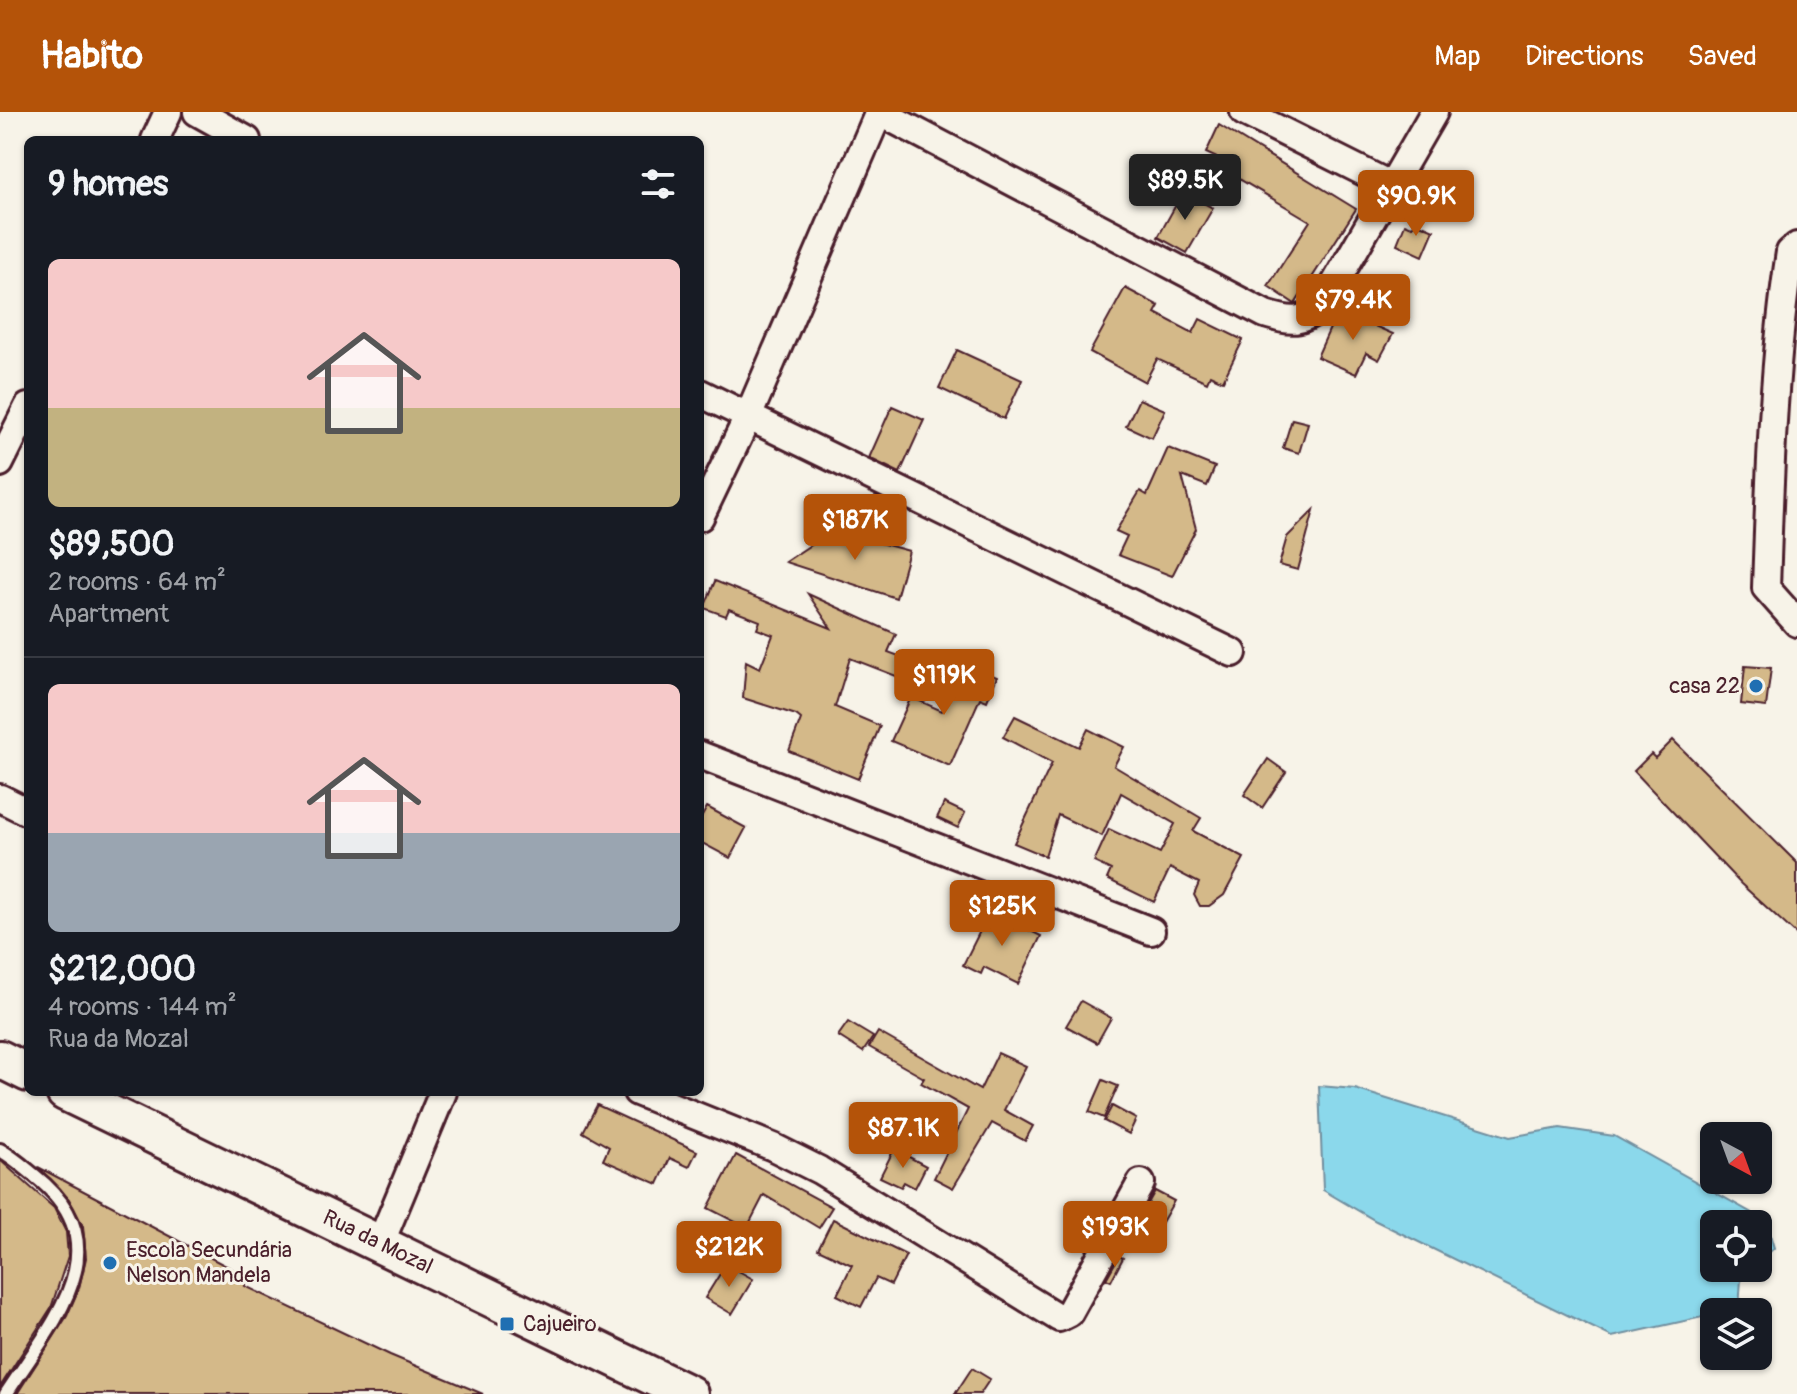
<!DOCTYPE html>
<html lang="en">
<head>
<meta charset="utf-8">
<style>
	:root { --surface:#171b24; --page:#242831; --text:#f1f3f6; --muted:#9ea1a6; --line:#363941; --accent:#b45309 }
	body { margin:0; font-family:Pangolin,sans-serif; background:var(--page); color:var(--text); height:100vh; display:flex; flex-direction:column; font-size:30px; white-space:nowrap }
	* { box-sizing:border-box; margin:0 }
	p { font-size:26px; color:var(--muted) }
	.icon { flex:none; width:44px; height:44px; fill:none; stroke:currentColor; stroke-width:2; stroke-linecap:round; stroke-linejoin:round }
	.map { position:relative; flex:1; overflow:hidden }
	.drawer { position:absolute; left:24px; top:24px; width:680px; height:960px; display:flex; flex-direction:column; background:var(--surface); border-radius:12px; box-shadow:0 2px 6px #0004 }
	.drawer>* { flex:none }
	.needle { width:52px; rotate:139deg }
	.tools { position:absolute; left:1700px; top:1010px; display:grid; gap:16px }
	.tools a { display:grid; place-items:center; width:72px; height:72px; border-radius:12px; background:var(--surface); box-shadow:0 2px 6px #0004; font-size:40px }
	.price { position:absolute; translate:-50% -68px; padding:0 18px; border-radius:8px; background:var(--accent); color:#fff; font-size:26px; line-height:52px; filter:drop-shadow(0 2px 4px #0008) }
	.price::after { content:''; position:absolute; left:50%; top:48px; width:24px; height:18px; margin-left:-12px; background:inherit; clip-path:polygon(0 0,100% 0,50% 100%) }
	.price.selected { background:#222; color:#fff }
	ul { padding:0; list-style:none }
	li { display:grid; align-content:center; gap:16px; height:424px; padding:0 24px }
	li+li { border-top:2px solid var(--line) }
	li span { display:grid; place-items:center; height:248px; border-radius:12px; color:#555 }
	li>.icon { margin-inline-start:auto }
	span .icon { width:144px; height:144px; fill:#fffc; stroke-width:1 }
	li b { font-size:34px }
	h2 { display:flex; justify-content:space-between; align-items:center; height:96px; padding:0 24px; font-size:34px }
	header { display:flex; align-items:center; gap:48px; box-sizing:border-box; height:112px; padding:0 40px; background:var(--accent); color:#fff }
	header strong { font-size:38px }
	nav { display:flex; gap:44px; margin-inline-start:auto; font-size:28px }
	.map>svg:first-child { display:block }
	.water { fill:#8bd8eb; stroke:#718e9e; stroke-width:2 }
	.building { fill:#d4b989; stroke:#4a1f2b; stroke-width:2 }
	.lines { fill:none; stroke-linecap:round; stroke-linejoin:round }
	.lane-casing { stroke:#4a1f2b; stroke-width:18 }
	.street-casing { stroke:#4a1f2b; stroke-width:32 }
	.secondary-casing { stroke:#4a1f2b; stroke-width:42 }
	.lane { stroke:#f7f3e8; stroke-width:12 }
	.street { stroke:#f7f3e8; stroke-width:26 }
	.secondary { stroke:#f7f3e8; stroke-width:36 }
	.poi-dot { fill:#1f6fb2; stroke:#f7f3e8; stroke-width:3 }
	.labels { text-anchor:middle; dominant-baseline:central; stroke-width:6; stroke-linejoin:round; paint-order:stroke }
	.poi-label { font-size:22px; fill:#4a1f2b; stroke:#f7f3e8; text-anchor:start }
	.street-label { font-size:22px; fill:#4a1f2b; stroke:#f7f3e8 }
</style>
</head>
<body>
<header>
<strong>Habito</strong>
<nav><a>Map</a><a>Directions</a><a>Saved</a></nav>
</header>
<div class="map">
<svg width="1797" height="1282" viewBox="0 0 1797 1282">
	<rect width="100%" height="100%" fill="#f7f3e8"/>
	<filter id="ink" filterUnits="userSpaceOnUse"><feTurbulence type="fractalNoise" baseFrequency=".0125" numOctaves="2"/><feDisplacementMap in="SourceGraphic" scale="16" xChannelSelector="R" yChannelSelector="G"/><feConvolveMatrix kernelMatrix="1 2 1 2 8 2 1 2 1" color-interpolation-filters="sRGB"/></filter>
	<g filter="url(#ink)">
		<polygon class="water" points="1319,974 1355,977 1510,1025 1560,1016 1614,1024 1766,1109 1774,1136 1758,1151 1758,1112 1714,1112 1714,1156 1753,1156 1741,1167 1739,1197 1612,1225 1376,1109 1323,1078"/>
		<g class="building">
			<polygon points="1219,13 1356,97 1295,192 1268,174 1310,109 1214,52 1217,46 1206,41"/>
			<polygon points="1183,80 1213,96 1187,141 1158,125"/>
			<polygon points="1415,110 1434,118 1423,144 1397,132 1405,112 1412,115"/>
			<polygon points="1125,176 1159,194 1155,201 1193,221 1200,207 1243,228 1223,269 1210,263 1207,270 1157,247 1145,270 1090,240"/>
			<polygon points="1338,198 1393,222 1379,248 1366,241 1356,262 1317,245"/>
			<polygon points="957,238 1022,268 1004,307 939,276"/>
			<polygon points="1139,287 1165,298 1152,326 1126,314"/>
			<polygon points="892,294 924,308 900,361 869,346"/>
			<polygon points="1292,307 1308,311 1299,341 1283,336"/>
			<polygon points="1168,336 1215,355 1207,374 1182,364 1196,417 1172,464 1118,443 1127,424 1116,419 1140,379 1147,383"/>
			<polygon points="1314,398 1298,458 1279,453 1287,425"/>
			<polygon points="833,418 909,439 896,486 785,450"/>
			<polygon points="715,469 831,516 808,482 896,522 888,540 921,552 914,571 850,546 835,595 880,614 858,667 789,639 801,607 796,603 743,586 746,549 760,556 773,523 757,517 760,509 729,497 726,504 704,496"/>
			<polygon points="962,551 997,565 987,589 980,586 950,654 891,629 911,585 942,599"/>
			<polygon points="1745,554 1771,556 1766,595 1741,592"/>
			<polygon points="1015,604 1079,635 1088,617 1124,635 1114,654 1201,706 1193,719 1244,746 1224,783 1209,794 1200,794 1194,783 1199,771 1170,756 1154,790 1107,767 1111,758 1094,750 1109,717 1160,741 1175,712 1121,681 1102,724 1058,703 1045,744 1014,731 1052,651 1003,625"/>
			<polygon points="1673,628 1797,751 1797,823 1741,772 1634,659 1651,642 1655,646"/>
			<polygon points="1268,647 1286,660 1262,696 1244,683"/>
			<polygon points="944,691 965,701 958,716 937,706"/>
			<polygon points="707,695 746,716 730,746 700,730 700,708"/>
			<polygon points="990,799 1041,824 1018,872 984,855 981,862 963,853"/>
			<polygon points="1081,889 1111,906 1097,931 1066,914"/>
			<polygon points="848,910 873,925 863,940 838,924"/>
			<polygon points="878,920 980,978 998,941 1026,954 1004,998 1033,1014 1025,1029 992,1011 953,1076 934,1066 968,997 921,971 924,966 869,935"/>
			<polygon points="1103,968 1118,974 1104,1006 1089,1000"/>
			<polygon points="597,993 697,1039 689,1055 670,1046 658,1072 603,1048 609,1035 583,1020"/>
			<polygon points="1112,994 1136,1007 1129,1022 1104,1009"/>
			<polygon points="894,1037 926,1054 915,1076 904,1070 901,1075 880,1065"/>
			<polygon points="736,1043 832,1095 819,1116 764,1083 747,1116 708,1096"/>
			<polygon points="0,1048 54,1096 66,1120 68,1144 51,1196 0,1275"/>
			<polygon points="38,1055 249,1166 245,1174 390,1243 483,1282 17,1282 67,1204 79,1176 86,1146 83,1114 69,1087"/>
			<polygon points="1155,1079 1174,1089 1157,1119 1138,1109"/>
			<polygon points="833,1107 906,1143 891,1173 876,1166 861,1195 837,1183 852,1153 818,1137"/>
			<polygon points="1119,1144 1123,1146 1111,1169 1106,1167"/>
			<polygon points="726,1152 753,1167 732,1202 705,1186"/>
			<polygon points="972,1256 990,1267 980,1282 955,1282"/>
		</g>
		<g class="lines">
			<g class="lane-casing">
				<path id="lane" d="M0,1038C13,1045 24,1055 35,1064C124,1134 52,1211 6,1282"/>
			</g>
			<g class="street-casing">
				<g id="street">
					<polyline points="197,0 247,28"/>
					<path d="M879,0L1265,202C1292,210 1300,212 1322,194L1434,0"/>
					<polyline points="1244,0 1392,74"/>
					<polyline points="155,28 168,0"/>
					<path d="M1797,134L1790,140C1773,251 1770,363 1766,476L1797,511"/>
					<polyline points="700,281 1233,541"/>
					<polyline points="0,351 28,295"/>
					<polyline points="700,405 747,307 879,0"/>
					<polyline points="700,643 1151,819"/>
					<polyline points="0,686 28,700"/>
					<polyline points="637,980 773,1035 819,1058 1059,1206 1069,1201 1141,1071"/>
					<polyline points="380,1132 443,980"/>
				</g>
			</g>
			<g class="secondary-casing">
				<g id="secondary">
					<polyline points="0,947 28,961"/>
					<polyline points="65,980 689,1282"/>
				</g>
			</g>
			<use href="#lane" class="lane"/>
			<use href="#street" class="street"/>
			<use href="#secondary" class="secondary"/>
		</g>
	</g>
	<g class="poi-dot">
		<circle cx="1756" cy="574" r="8"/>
		<circle cx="110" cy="1151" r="8"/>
		<rect x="499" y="1204" width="16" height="16" rx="4"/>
	</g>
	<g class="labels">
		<g class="poi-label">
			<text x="1740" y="574" text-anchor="end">casa 22</text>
			<text x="126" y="1138">Escola Secundária<tspan x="126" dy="25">Nelson Mandela</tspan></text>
			<text x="523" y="1212">Cajueiro</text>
		</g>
		<g class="street-label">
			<text transform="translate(378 1130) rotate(26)">Rua da Mozal</text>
		</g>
	</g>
</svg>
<div class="tools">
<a><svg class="needle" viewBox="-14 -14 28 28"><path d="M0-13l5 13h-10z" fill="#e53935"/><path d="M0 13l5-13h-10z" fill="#9ea1a6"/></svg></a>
<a><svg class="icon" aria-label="locate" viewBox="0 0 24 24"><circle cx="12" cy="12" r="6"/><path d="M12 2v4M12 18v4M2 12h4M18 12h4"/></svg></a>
<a><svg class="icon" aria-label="layers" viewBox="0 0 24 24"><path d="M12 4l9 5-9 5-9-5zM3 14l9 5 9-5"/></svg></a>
</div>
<b class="price selected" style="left:1185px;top:110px">$89.5K</b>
<b class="price" style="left:1416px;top:126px">$90.9K</b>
<b class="price" style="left:1353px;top:230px">$79.4K</b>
<b class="price" style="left:855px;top:450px">$187K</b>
<b class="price" style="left:944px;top:605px">$119K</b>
<b class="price" style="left:1002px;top:836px">$125K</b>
<b class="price" style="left:903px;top:1058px">$87.1K</b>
<b class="price" style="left:1115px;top:1157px">$193K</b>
<b class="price" style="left:729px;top:1177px">$212K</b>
<section class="drawer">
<h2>9 homes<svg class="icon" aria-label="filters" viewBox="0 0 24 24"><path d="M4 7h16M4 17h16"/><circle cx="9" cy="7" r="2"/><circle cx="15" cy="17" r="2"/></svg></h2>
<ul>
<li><span style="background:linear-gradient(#f6c9c9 60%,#c2b280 0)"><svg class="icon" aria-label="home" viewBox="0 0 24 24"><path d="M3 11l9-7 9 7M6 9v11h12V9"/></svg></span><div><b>$89,500</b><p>2 rooms · 64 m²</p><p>Apartment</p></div></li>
<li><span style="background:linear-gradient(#f6c9c9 60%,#9aa5b1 0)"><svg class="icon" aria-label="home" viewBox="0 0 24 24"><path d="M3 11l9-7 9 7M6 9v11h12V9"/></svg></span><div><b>$212,000</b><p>4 rooms · 144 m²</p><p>Rua da Mozal</p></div></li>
</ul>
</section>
</div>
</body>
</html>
